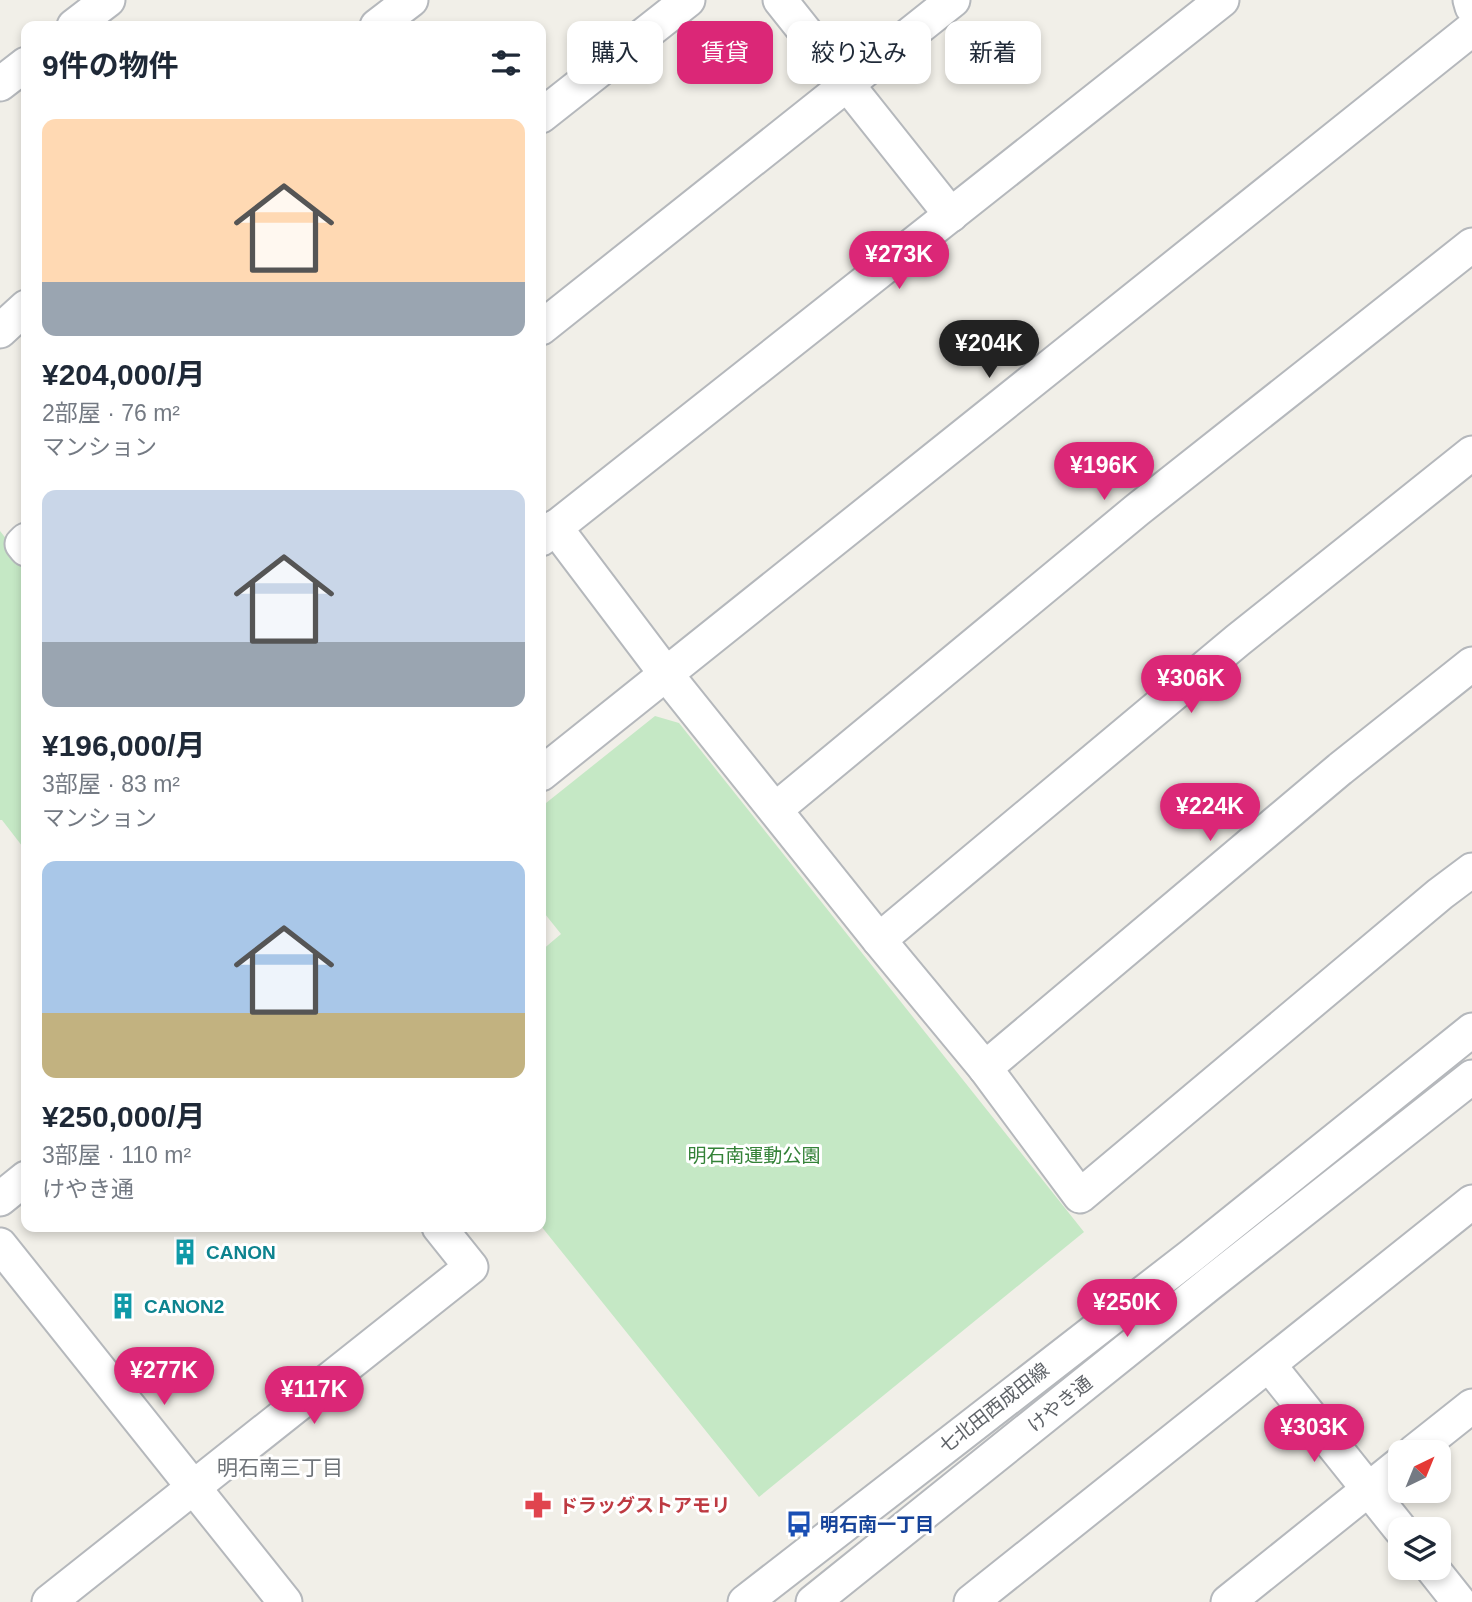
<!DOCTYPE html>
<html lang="ja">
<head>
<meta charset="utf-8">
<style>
	:root { --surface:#fff; --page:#f6f6f7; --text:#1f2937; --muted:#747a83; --accent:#db2777 }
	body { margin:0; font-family:Helvetica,"Noto Sans JP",sans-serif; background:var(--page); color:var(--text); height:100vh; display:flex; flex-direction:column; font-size:26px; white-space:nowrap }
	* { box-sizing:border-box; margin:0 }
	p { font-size:23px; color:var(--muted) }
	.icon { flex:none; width:38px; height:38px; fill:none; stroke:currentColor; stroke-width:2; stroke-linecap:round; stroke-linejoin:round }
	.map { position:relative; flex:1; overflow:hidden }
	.panel { position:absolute; left:21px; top:21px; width:525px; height:1211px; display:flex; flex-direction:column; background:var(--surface); border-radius:14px; box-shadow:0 4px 10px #0003 }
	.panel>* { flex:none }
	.guide { position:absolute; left:567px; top:21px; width:665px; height:63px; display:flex; gap:14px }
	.needle { width:46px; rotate:43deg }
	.fabs { position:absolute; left:1388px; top:1440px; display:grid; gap:14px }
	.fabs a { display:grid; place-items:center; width:63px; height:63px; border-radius:14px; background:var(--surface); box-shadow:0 4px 10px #0003; font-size:35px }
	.price { position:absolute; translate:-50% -60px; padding:0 16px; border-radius:24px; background:var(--accent); color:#fff; font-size:23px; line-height:46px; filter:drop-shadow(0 2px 4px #0008) }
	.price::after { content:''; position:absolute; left:50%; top:42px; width:21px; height:16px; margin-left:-10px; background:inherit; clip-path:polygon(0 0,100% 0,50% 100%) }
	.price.active { background:#222; color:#fff }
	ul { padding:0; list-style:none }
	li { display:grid; align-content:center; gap:14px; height:371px; padding:0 21px }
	li span { display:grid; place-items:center; height:217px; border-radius:14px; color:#555 }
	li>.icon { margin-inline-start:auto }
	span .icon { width:126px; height:126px; fill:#fffc; stroke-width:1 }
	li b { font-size:30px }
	h2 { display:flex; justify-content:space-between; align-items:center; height:84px; padding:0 21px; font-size:30px }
	.chip { padding:0 24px; border-radius:14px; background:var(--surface); box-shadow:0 4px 10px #0003; font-size:24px; line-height:63px }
	.chip.active { background:var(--accent); color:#fff }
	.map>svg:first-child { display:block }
	.green { fill:#c5e8c5 }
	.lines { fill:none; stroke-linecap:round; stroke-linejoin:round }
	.minor-casing { stroke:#b5b8bc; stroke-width:37 }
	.minor { stroke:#fff; stroke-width:33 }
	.labels { text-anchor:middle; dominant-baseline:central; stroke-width:6; stroke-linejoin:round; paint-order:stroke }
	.park-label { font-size:19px; fill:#348238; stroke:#fff }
	.culture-label { font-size:19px; font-weight:bold; fill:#0d838f; stroke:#fff; text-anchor:start }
	.street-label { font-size:19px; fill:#5f6368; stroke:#fff }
	.health-label { font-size:19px; font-weight:bold; fill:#be3a42; stroke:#fff; text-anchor:start }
	.transit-label { font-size:19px; font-weight:bold; fill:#164399; stroke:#fff; text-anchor:start }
	.neighbourhood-label { font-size:21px; fill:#70757a; stroke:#fff }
</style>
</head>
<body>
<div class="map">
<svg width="1472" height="1602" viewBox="0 0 1472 1602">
	<rect width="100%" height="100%" fill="#f1efe8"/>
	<g class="green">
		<polygon points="0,531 26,564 26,851 2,820 0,820"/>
		<polygon points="655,716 679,723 1084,1232 759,1497 541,1226 541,951 561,934 541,909 541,807"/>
	</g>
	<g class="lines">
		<g class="minor-casing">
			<g id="minor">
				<polyline points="780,0 951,215"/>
				<polyline points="1470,0 1472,7"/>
				<polyline points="74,26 108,0"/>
				<polyline points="377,26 411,0"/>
				<polyline points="0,84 26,64"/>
				<polyline points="541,116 688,0"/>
				<polyline points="541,328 953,0"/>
				<polyline points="0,331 26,307"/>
				<polyline points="555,527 666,674 879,940 985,1068 1080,1196 1440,894 1472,870"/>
				<polyline points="541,539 1222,0"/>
				<polyline points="26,540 22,544 26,549"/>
				<polyline points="541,774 1472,29"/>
				<polyline points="776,809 1137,510 1472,245"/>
				<polyline points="879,940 1238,640 1472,453"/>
				<polyline points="985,1068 1340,769 1472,664"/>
				<polyline points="0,1199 26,1178"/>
				<polyline points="0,1245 285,1602"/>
				<polyline points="1269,1365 1401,1530"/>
				<polyline points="1414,1452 1472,1406"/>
				<polyline points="1432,1568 1459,1602"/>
				<polyline points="49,1602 471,1267 439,1227"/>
				<polyline points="745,1602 1191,1256 1472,1030"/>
				<polyline points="813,1602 1208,1285 1472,1077"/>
				<polyline points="971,1602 1472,1202"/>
				<polyline points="1228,1602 1400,1464"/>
			</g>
		</g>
		<use href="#minor" class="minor"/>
	</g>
	<defs>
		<g id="building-bare" transform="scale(2.1)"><path d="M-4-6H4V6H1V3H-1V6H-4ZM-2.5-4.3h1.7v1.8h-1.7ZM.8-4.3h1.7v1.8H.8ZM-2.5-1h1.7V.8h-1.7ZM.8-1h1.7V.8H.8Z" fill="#0f9aa8" stroke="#fff" stroke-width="2.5" paint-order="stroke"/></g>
		<g id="pharmacy-bare" transform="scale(2.1)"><path d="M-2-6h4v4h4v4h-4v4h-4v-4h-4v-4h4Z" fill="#e0444e" stroke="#fff" stroke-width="2.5" paint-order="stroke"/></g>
		<g id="bus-bare" transform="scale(2.1)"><path d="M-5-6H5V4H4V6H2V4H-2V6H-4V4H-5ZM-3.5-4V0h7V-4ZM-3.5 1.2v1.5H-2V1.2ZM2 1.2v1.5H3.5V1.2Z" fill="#1a4fb4" stroke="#fff" stroke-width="2.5" paint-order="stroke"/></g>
	</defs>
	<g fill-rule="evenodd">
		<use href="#building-bare" x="185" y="1252"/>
		<use href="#building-bare" x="123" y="1306"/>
		<use href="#pharmacy-bare" x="538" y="1505"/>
		<use href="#bus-bare" x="799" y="1524"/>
	</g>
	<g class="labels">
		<g class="park-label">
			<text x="754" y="1155">明石南運動公園</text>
		</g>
		<g class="culture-label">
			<text x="206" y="1252">CANON</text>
			<text x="144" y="1306">CANON2</text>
		</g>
		<g class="street-label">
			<text transform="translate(1060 1404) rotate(-39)">けやき通</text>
			<text transform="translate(994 1408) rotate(-38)">七北田西成田線</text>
		</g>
		<g class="health-label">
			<text x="559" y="1505">ドラッグストアモリ</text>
		</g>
		<g class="transit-label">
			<text x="820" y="1524">明石南一丁目</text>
		</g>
		<g class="neighbourhood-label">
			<text x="280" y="1467">明石南三丁目</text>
		</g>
	</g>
</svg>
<div class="fabs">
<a><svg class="needle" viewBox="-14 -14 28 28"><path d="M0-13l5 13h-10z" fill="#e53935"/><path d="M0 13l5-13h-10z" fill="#747a83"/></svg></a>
<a><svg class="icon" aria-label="layers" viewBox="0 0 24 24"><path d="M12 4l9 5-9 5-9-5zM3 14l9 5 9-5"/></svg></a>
</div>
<b class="price" style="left:899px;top:291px">¥273K</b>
<b class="price active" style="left:989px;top:380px">¥204K</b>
<b class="price" style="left:1104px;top:502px">¥196K</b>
<b class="price" style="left:1191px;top:715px">¥306K</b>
<b class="price" style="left:1210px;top:843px">¥224K</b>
<b class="price" style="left:1127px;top:1339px">¥250K</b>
<b class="price" style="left:164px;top:1407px">¥277K</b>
<b class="price" style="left:314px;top:1426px">¥117K</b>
<b class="price" style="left:1314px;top:1464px">¥303K</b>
<div class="guide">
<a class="chip">購入</a>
<a class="chip active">賃貸</a>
<a class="chip">絞り込み</a>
<a class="chip">新着</a>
</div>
<section class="panel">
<h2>9件の物件<svg class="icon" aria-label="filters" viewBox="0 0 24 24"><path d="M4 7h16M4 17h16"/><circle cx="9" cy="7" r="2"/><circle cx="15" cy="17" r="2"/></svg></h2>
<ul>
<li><span style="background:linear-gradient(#ffd9b3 75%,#9aa5b1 0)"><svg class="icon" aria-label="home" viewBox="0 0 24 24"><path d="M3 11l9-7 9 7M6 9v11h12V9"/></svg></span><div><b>¥204,000/月</b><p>2部屋 · 76 m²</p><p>マンション</p></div></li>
<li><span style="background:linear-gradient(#c9d6e8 70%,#9aa5b1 0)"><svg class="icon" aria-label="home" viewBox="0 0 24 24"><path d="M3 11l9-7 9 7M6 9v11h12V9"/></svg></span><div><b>¥196,000/月</b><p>3部屋 · 83 m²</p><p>マンション</p></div></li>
<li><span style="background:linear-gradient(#a9c7e8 70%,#c2b280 0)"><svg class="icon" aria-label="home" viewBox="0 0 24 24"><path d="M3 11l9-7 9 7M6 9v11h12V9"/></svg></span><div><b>¥250,000/月</b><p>3部屋 · 110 m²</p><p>けやき通</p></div></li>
</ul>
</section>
</div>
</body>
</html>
